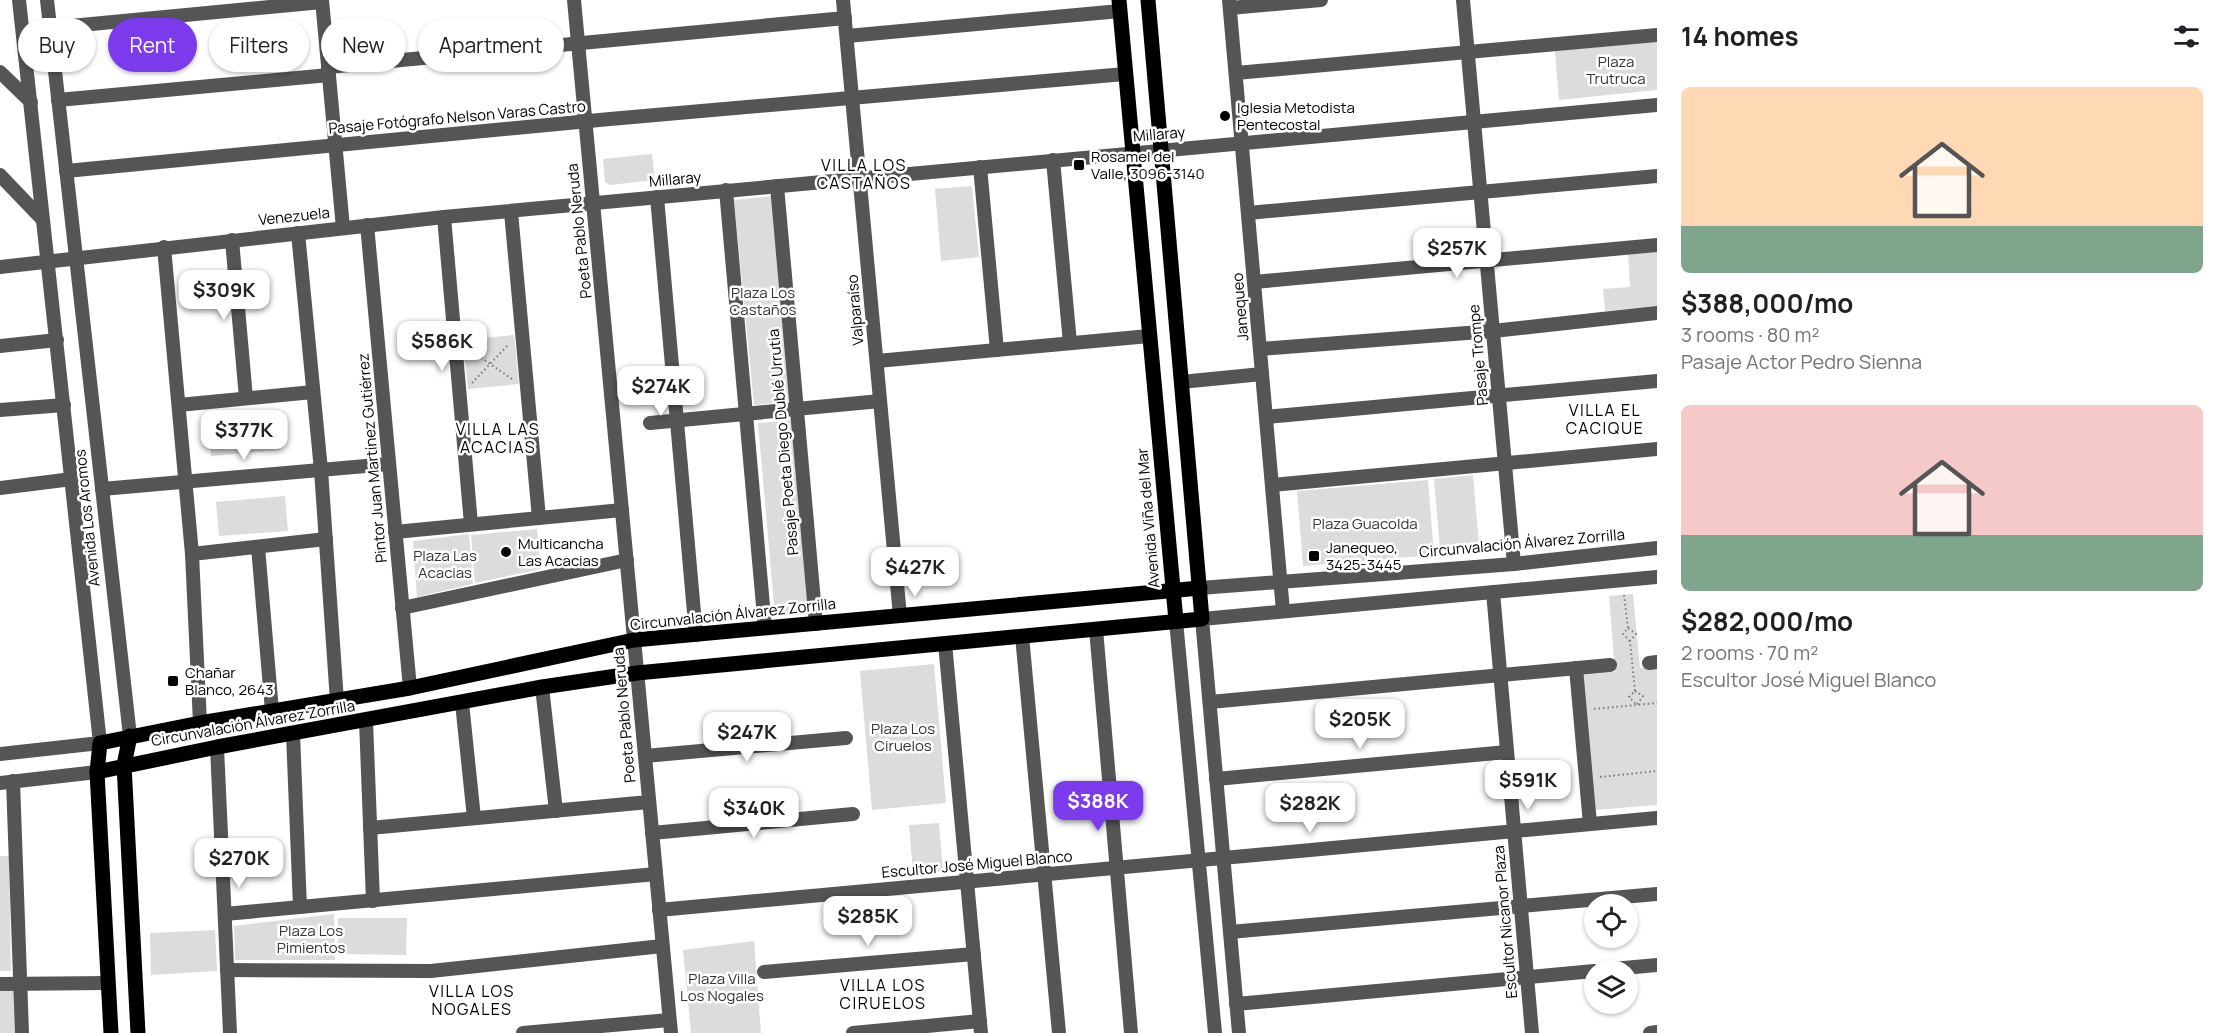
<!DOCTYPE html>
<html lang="en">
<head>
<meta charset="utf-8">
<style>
	:root { --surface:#fff; --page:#f2f2f2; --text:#202124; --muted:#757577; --accent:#7c3aed }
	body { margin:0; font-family:Manrope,sans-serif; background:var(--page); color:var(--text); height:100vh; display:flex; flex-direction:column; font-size:22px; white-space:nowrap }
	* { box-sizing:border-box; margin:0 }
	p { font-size:20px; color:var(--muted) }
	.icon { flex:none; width:33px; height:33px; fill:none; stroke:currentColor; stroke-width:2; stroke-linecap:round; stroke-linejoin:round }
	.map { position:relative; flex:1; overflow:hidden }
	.panel { display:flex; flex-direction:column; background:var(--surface); width:570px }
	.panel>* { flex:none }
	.banner { position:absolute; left:18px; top:18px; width:570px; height:54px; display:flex; gap:12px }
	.buttons { position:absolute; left:1584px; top:894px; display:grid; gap:12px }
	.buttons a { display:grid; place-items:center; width:54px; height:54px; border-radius:50%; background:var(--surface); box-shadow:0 2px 4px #0004; font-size:30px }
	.price { position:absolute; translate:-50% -51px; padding:0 14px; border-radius:12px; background:#fff; color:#222; font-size:20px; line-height:39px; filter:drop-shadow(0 2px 3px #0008) }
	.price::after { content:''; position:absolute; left:50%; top:36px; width:18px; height:14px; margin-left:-9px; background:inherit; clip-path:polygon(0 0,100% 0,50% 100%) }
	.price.active { background:var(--accent); color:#fff }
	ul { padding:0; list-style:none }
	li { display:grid; align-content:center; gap:12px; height:318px; padding:0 24px }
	li span { display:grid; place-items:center; height:186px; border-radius:9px; color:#555 }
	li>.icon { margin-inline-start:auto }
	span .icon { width:108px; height:108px; fill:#fffc; stroke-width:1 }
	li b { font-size:26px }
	h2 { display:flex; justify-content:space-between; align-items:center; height:72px; padding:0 24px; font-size:26px }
	.pill { padding:0 21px; border-radius:27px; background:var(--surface); box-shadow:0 2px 4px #0004; font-size:21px; line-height:54px }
	.pill.active { background:var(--accent); color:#fff }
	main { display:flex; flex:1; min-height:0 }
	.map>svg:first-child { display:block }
	.green { fill:#dcdcdc }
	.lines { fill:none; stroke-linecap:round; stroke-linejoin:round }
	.path { stroke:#777; stroke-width:2; stroke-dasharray:1.5 3; stroke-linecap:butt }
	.minor { stroke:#555; stroke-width:14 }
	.major { stroke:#000; stroke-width:15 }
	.poi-dot { fill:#000; stroke:#fff; stroke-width:2 }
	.labels { text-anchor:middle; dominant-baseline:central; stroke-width:5; stroke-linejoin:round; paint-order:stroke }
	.park-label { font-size:15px; fill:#333; stroke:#fff }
	.poi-label { font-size:15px; fill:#000; stroke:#fff; text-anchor:start }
	.street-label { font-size:15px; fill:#000; stroke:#fff }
	.neighbourhood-label { font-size:16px; letter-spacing:1.5px; fill:#000; stroke:#fff }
</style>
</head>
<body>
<main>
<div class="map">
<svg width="1657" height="1033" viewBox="0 0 1657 1033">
	<rect width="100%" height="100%" fill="#fff"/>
	<g class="green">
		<polygon points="1657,41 1657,90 1559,100 1555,51"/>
		<polygon points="652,154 655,180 610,185 605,182 603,159"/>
		<polygon points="972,186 979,257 941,261 935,189"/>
		<polygon points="772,196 792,401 754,405 734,200"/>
		<polygon points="1657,251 1657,306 1605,311 1603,289 1630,287 1628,253"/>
		<polygon points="514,335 519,384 468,389 463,340"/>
		<polygon points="277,415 280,450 211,456 208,421"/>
		<polygon points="791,420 808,613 775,616 758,423"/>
		<polygon points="1473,475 1479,545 1440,549 1434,479"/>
		<polygon points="1428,480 1434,555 1303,566 1297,491"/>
		<polygon points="285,496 288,531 219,536 216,502"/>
		<polygon points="537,529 541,569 475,583 471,535"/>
		<polygon points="469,534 473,584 417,597 413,541"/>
		<polygon points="1633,594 1640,668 1657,667 1657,805 1594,810 1582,675 1615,672 1609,596"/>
		<polygon points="934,664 946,803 872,810 860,671"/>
		<polygon points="939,823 943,871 913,873 909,825"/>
		<polygon points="0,856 9,856 11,971 0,971"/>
		<polygon points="334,914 335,960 235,960 234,926"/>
		<polygon points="338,918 407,918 406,955 338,954"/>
		<polygon points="215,930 217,971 151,975 150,933"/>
		<polygon points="754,941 761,1033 691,1033 683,950"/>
		<polygon points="0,989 18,989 19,1033 0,1033"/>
	</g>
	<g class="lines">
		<g class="path">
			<polyline points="470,350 512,379"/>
			<polyline points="472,383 509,344"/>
			<polyline points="1624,595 1628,628"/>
			<polyline points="1630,641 1623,634 1628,628 1636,634 1630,641 1635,691"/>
			<polygon points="1635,691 1643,696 1637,705 1629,697"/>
			<polyline points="1594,709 1657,703"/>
			<polyline points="1600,777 1657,771"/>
		</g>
		<g class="minor">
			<polyline points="47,0 130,736"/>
			<polyline points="322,0 343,228"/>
			<polyline points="574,0 671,1033"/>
			<polyline points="843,0 900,616"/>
			<polyline points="1229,0 1283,611"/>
			<polyline points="1463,0 1514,564"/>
			<polyline points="1230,8 1321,0"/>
			<polyline points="50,28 322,2"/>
			<polyline points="847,36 1120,11"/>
			<polyline points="328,67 845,18"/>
			<polyline points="0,72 31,102"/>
			<polyline points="1236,73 1657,35"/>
			<polyline points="58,100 329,75"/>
			<polyline points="1053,160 1070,343"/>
			<polyline points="980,167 997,350"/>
			<polyline points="66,171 610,119 1125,74"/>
			<polyline points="0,175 43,220"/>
			<polyline points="777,186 816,624"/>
			<polyline points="726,190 765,628"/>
			<polyline points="657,197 696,635"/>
			<polyline points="511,212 539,518"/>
			<polyline points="1248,213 1657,176"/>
			<polyline points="444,217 471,524"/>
			<polyline points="367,225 410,688"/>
			<polyline points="298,233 321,470 337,701"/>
			<polyline points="232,240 246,398"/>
			<polyline points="164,247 192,554 200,723"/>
			<polyline points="0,267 444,217 1657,105"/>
			<polyline points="1254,282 1657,245"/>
			<polyline points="0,346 57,340"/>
			<polyline points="1260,349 1493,331 1657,313"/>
			<polyline points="877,361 1149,336"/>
			<polyline points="1181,382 1262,374"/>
			<polyline points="179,405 313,392"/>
			<polyline points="0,410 64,405"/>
			<polyline points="1266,417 1657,381"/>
			<polyline points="650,423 880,401"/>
			<polyline points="1272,485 1657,449"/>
			<polyline points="0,488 72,479"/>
			<polyline points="102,489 389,464"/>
			<polyline points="395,532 622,510"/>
			<polyline points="258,547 272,711"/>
			<polyline points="192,554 326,539"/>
			<polyline points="1200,588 1514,564 1657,548"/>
			<polyline points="1493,592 1532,1033"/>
			<polyline points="402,608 627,560"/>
			<polyline points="1176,621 1215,1033"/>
			<polyline points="1096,629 1131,1033"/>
			<polyline points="1022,636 1059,1033"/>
			<polyline points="945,643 981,1033"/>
			<polyline points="1649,663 1657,662"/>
			<polyline points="1576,668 1590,824"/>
			<polyline points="542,687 556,811"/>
			<polyline points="1210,702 1610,665"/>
			<polyline points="462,703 474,818"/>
			<polyline points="366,721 373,901"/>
			<polyline points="293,734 300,907"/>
			<polyline points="217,747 230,1033"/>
			<polyline points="0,754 100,743 19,0"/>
			<polyline points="645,756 846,738"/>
			<polyline points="1216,779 1507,752"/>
			<polyline points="13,781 22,1033"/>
			<polyline points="0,783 97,772"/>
			<polyline points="370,828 649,802"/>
			<polyline points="652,833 853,814"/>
			<polyline points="659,910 1657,818"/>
			<polyline points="225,914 656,874"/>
			<polyline points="1230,932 1657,894"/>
			<polyline points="227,970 431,971 662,946"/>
			<polyline points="1602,970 1657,965"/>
			<polyline points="764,972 974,954"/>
			<polyline points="0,984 108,983"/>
			<polyline points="1236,1004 1594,971"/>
			<polyline points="523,1033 669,1020"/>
			<polyline points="853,1033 980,1021"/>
			<polyline points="1239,1033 1202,619 1657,577"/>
			<polyline points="1650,1033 1657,1032"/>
		</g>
		<g class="major">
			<polyline points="1119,0 1176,621"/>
			<polyline points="130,736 124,765 138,1033"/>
			<polyline points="97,772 217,747 542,687 637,673 1202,619 1148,0"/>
			<polyline points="111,1033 97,772 100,743 200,723 410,688 634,640 1200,588"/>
		</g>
	</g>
	<g class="poi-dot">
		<circle cx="1225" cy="116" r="6"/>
		<rect x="1073" y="159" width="12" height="12" rx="3"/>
		<circle cx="506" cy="552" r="6"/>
		<rect x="1308" y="550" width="12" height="12" rx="3"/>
		<rect x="167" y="675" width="12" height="12" rx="3"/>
	</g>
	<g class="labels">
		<g class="park-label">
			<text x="1616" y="61">Plaza<tspan x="1616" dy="17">Trutruca</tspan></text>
			<text x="763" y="292">Plaza Los<tspan x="763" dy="17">Castaños</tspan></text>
			<text x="1365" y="523">Plaza Guacolda</text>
			<text x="445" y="555">Plaza Las<tspan x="445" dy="17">Acacias</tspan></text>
			<text x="903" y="728">Plaza Los<tspan x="903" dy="17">Ciruelos</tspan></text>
			<text x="311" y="930">Plaza Los<tspan x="311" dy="17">Pimientos</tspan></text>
			<text x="722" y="978">Plaza Villa<tspan x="722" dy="17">Los Nogales</tspan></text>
		</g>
		<g class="poi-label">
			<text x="1237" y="107">Iglesia Metodista<tspan x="1237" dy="17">Pentecostal</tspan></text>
			<text x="1091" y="156">Rosamel del<tspan x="1091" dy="17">Valle, 3096-3140</tspan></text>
			<text x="518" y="543">Multicancha<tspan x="518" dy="17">Las Acacias</tspan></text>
			<text x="1326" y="547">Janequeo,<tspan x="1326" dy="17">3425-3445</tspan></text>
			<text x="185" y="672">Chañar<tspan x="185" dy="17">Blanco, 2643</tspan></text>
		</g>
		<g class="street-label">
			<text transform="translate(457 117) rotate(-5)">Pasaje Fotógrafo Nelson Varas Castro</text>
			<text transform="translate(1159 134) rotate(-5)">Millaray</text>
			<text transform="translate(675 179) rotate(-5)">Millaray</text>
			<text transform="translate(294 216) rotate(-6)">Venezuela</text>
			<text transform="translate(579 231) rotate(-96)">Poeta Pablo Neruda</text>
			<text transform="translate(1240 307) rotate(-95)">Janequeo</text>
			<text transform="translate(855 310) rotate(-95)">Valparaíso</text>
			<text transform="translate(1478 355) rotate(-95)">Pasaje Trompe</text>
			<text transform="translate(783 442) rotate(-95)">Pasaje Poeta Diego Dublé Urrutia</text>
			<text transform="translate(372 458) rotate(-95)">Pintor Juan Martínez Gutiérrez</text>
			<text transform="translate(87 518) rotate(-96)">Avenida Los Aromos</text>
			<text transform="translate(1148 518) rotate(-95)">Avenida Viña del Mar</text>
			<text transform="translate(1522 543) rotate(-5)">Circunvalación Álvarez Zorrilla</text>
			<text transform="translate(733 614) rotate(-6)">Circunvalación Álvarez Zorrilla</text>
			<text transform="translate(624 715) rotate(-95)">Poeta Pablo Neruda</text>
			<text transform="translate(253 723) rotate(-10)">Circunvalación Álvarez Zorrilla</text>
			<text transform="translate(977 864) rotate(-5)">Escultor José Miguel Blanco</text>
			<text transform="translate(1505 922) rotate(-95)">Escultor Nicanor Plaza</text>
		</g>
		<g class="neighbourhood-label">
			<text x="864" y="165">VILLA LOS<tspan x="864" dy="18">CASTAÑOS</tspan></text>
			<text x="1605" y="410">VILLA EL<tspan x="1605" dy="18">CACIQUE</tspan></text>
			<text x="498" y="429">VILLA LAS<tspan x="498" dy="18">ACACIAS</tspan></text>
			<text x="883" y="985">VILLA LOS<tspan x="883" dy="18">CIRUELOS</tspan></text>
			<text x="472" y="991">VILLA LOS<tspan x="472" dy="18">NOGALES</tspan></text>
		</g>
	</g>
</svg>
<div class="buttons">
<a><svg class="icon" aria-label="locate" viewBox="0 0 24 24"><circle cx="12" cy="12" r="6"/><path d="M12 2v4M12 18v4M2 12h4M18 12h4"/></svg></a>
<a><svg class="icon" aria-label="layers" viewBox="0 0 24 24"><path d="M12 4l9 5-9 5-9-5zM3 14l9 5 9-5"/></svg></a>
</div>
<b class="price" style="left:1457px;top:279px">$257K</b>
<b class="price" style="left:224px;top:321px">$309K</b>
<b class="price" style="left:442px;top:372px">$586K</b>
<b class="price" style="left:661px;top:417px">$274K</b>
<b class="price" style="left:244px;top:461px">$377K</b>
<b class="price" style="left:915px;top:598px">$427K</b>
<b class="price" style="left:1360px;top:750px">$205K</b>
<b class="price" style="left:747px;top:763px">$247K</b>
<b class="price" style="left:1528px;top:811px">$591K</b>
<b class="price active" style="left:1098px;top:832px">$388K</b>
<b class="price" style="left:1310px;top:834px">$282K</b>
<b class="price" style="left:754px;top:839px">$340K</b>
<b class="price" style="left:239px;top:889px">$270K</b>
<b class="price" style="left:868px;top:947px">$285K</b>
<div class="banner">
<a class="pill">Buy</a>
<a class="pill active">Rent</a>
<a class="pill">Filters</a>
<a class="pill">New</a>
<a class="pill">Apartment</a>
</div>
</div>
<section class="panel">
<h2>14 homes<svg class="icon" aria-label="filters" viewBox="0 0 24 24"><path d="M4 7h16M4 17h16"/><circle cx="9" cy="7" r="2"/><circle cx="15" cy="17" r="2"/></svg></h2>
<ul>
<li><span style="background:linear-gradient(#ffd9b3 75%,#7fa58c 0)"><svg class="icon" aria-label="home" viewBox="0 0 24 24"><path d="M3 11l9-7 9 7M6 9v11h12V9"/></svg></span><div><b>$388,000/mo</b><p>3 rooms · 80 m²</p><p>Pasaje Actor Pedro Sienna</p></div></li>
<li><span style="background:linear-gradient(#f6c9c9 70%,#7fa58c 0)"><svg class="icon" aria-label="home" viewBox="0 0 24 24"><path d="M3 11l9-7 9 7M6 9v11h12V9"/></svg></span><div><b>$282,000/mo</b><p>2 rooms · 70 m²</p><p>Escultor José Miguel Blanco</p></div></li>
</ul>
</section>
</main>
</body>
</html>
